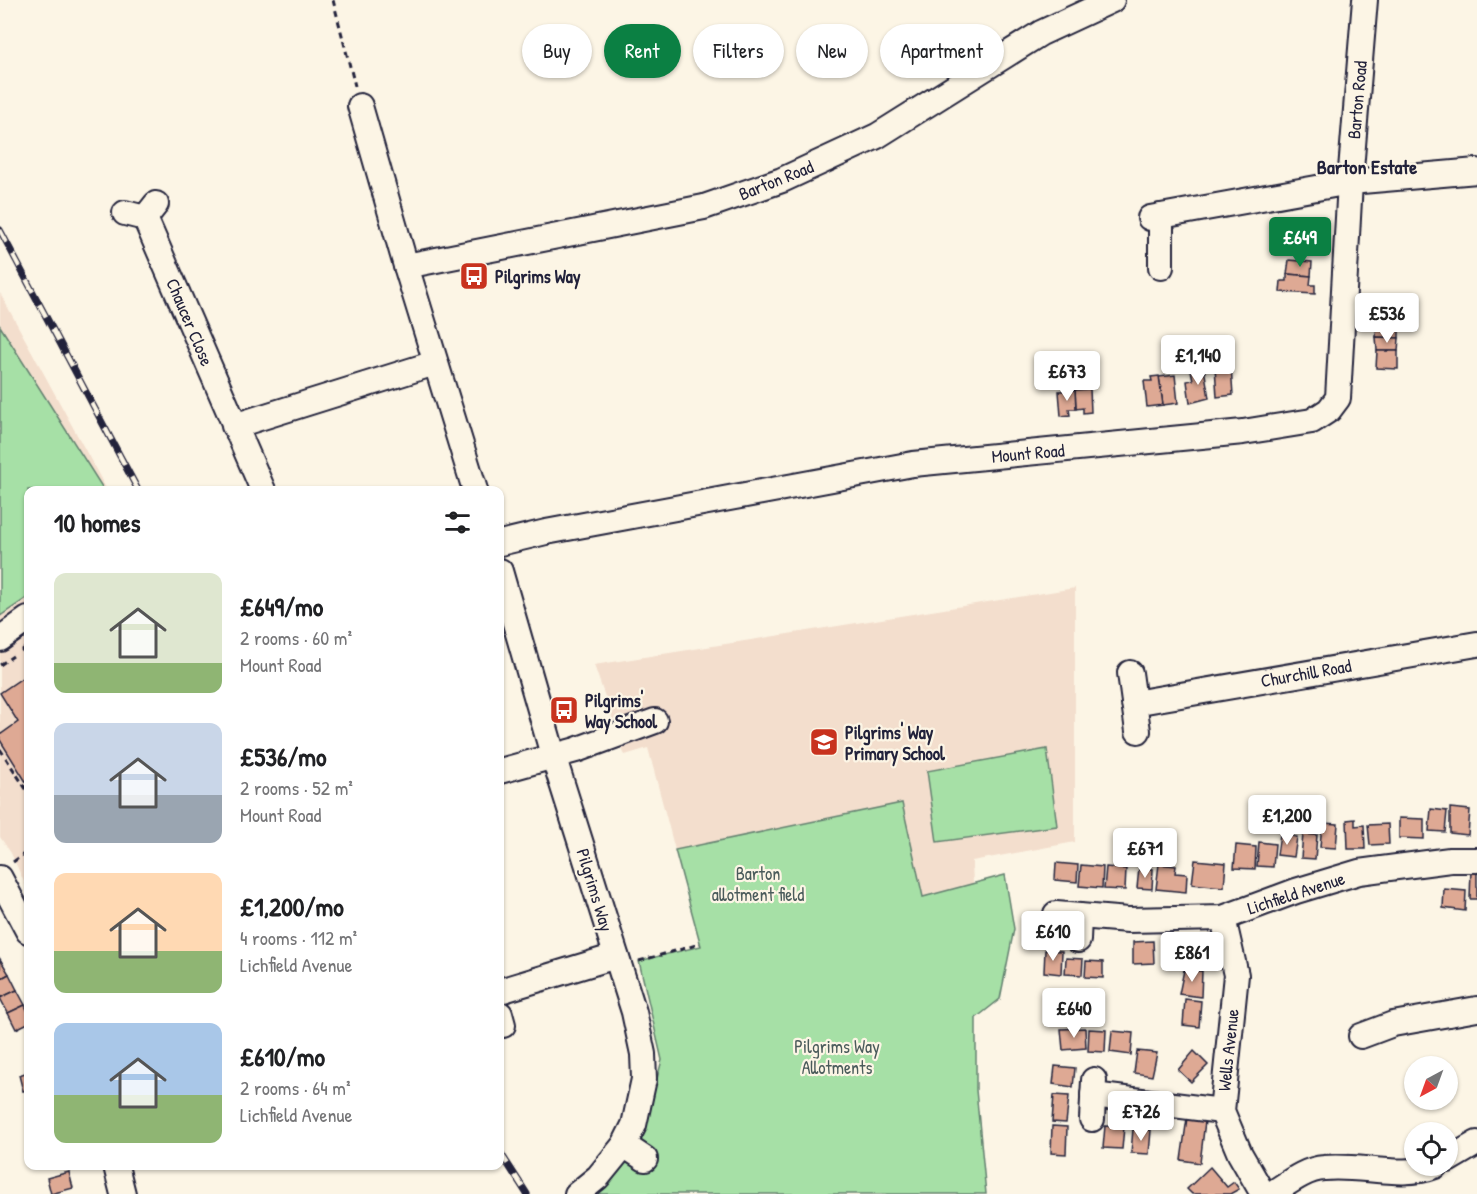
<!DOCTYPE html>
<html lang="en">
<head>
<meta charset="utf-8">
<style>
	:root { --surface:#fff; --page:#f6f6f6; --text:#202124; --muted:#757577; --accent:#0b8043 }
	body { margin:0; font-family:"Patrick Hand",sans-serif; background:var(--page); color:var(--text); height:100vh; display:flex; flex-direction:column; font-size:22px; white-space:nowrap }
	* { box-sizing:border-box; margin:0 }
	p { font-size:20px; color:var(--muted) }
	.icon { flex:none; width:33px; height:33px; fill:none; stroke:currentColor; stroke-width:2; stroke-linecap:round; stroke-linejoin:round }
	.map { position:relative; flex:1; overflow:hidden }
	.panel { position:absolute; left:24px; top:486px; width:480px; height:684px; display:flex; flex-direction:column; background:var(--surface); border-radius:12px; box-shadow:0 2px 4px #0004 }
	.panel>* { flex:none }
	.top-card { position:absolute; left:522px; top:24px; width:570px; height:54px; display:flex; gap:12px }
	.needle { width:39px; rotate:221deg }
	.controls { position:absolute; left:1404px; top:1056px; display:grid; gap:12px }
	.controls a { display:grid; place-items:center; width:54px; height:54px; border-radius:50%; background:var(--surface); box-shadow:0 2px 4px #0004; font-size:30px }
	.price { position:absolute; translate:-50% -51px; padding:0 14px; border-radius:6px; background:#fff; color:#222; font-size:20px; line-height:39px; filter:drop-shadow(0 2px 3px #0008) }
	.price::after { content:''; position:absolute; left:50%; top:36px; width:18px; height:14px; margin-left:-9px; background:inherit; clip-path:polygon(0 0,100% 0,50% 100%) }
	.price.active { background:var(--accent); color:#fff }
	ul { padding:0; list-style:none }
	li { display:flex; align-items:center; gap:18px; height:150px; padding:0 30px }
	li span { display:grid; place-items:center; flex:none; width:168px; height:120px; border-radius:12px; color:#555 }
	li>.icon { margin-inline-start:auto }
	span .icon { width:72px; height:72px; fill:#fffc; stroke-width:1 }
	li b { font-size:26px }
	h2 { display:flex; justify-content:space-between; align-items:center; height:72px; padding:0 30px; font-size:26px }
	.pill { padding:0 21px; border-radius:27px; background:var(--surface); box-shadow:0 2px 4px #0004; font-size:21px; line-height:54px }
	.pill.active { background:var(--accent); color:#fff }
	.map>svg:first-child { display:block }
	.built { fill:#f3decd }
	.green { fill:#a6e0a6; stroke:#648170; stroke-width:1.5 }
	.building { fill:#dea994; stroke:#22223b; stroke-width:1.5 }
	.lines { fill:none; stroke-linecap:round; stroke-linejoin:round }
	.minor-casing { stroke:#22223b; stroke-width:28 }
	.path { stroke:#22223b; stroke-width:3; stroke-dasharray:6 4.5; stroke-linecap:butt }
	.minor { stroke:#fcf5e5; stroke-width:24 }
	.rail-casing { stroke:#22223b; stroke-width:7 }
	.rail { stroke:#fcf5e5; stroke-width:4.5; stroke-dasharray:14; stroke-linecap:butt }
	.labels { text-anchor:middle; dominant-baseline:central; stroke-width:4.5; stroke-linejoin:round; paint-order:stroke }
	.street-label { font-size:18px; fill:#22223b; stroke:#fcf5e5 }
	.poi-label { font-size:18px; font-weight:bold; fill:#22223b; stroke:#fcf5e5; text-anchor:start }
	.park-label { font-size:18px; fill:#4a5b5b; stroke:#fcf5e5 }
	.neighbourhood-label { font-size:20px; font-weight:bold; fill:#22223b; stroke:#fcf5e5 }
</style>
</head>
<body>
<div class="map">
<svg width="1477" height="1194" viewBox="0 0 1477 1194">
	<rect width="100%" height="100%" fill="#fcf5e5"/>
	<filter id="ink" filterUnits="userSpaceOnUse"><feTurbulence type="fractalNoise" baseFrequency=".0167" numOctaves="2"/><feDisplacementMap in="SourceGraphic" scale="12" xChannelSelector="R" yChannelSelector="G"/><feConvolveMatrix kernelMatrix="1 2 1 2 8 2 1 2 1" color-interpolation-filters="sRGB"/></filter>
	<g filter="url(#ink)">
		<g class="built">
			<polygon points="0,293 107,490 28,490 28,891 11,853 0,837"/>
			<polygon points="1075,588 1075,842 972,861 973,884 923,897 902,803 675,850 648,748 625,755 621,747 580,761 572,738 614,723 594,665"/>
		</g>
		<g class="green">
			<polygon points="0,326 104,490 28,490 28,597 0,616"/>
			<polygon points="1047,749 1057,826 937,842 927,771"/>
			<polygon points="902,803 923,897 1005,875 1014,929 1000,999 976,1018 976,1090 986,1194 592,1194 639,1146 662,1060 639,961 701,946 675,850"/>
		</g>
		<g class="building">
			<polygon points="1289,260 1312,262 1311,276 1287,274"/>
			<polygon points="1287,274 1311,276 1310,285 1315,285 1315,294 1280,292 1281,281 1287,281"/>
			<polygon points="1377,322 1399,322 1399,338 1376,337"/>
			<polygon points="1376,337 1399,338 1398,351 1377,351"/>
			<polygon points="1377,351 1398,351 1398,369 1376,368"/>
			<polygon points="1231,366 1233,395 1217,397 1215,367"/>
			<polygon points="1204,368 1209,398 1190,403 1187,381 1193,380 1191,370"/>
			<polygon points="1175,375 1178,403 1163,405 1159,377"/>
			<polygon points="1159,376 1163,405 1147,407 1144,381 1152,381 1151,377"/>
			<polygon points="1090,389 1091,412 1083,413 1083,408 1076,409 1075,390"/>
			<polygon points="1075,390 1076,409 1069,409 1070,415 1061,416 1059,391"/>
			<polygon points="28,674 28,785 0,740 0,735 18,722 0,693"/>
			<polygon points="1450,808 1470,810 1468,835 1450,833"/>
			<polygon points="1431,809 1447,811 1445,832 1429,831"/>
			<polygon points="1399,818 1424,819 1424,839 1399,838"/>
			<polygon points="1355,819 1355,826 1364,825 1365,849 1348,849 1347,820"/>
			<polygon points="1322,823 1338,824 1336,848 1320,847"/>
			<polygon points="1388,824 1389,844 1370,845 1368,825"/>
			<polygon points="1280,834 1297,837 1294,857 1277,855"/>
			<polygon points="1303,834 1317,835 1315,859 1301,858"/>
			<polygon points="1259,842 1275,844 1273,867 1257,866"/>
			<polygon points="1236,845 1256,847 1255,869 1234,868"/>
			<polygon points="1195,860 1226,863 1224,887 1192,884"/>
			<polygon points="1056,863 1078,865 1077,882 1055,880"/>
			<polygon points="1159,864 1176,866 1175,873 1187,874 1186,892 1156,889"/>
			<polygon points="1081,865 1103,867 1102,888 1079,886"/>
			<polygon points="1106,867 1126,869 1125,890 1104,889"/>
			<polygon points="1139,868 1153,869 1152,889 1137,888"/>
			<polygon points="1471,869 1477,870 1477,899 1470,899"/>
			<polygon points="1444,889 1466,891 1465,911 1443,908"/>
			<polygon points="1153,941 1154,963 1133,964 1133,942"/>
			<polygon points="1191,941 1210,943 1208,966 1189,964"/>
			<polygon points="1045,950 1062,951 1061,974 1044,972"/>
			<polygon points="1066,958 1083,959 1082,975 1065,974"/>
			<polygon points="0,959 9,974 0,979"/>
			<polygon points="1086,961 1103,962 1103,978 1085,977"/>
			<polygon points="1184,970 1202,971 1201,997 1179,994"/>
			<polygon points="9,974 17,990 0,998 0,979"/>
			<polygon points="17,990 25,1005 8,1013 0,998"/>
			<polygon points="1185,999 1201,1001 1199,1027 1183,1025"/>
			<polygon points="25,1005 28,1012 28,1023 16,1029 8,1013"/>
			<polygon points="1085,1028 1086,1048 1063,1050 1061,1029"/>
			<polygon points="1089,1029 1106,1030 1105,1052 1088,1051"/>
			<polygon points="1112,1031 1133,1033 1131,1055 1110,1052"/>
			<polygon points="1137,1051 1157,1053 1152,1076 1134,1073"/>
			<polygon points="1194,1051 1208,1065 1191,1082 1178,1070"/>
			<polygon points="1055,1066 1075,1068 1073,1087 1053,1084"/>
			<polygon points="28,1072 28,1090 23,1091 19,1075"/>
			<polygon points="1054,1095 1069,1096 1066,1123 1052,1122"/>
			<polygon points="1187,1118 1205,1121 1200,1163 1181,1160"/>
			<polygon points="1052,1126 1067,1127 1066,1154 1051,1153"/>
			<polygon points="1105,1126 1124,1127 1122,1149 1103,1148"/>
			<polygon points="1133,1129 1151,1130 1149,1154 1131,1153"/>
			<polygon points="1210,1167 1227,1187 1234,1182 1239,1189 1230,1194 1192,1194 1187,1189"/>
			<polygon points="69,1172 73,1188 51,1194 47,1178"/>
		</g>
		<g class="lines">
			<g class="minor-casing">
				<g id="minor">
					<polyline points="1365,0 1350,182 1477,171"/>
					<polyline points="360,106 406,266 475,490"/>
					<polyline points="125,213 145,218 156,204"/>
					<polyline points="145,218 263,490"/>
					<polyline points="406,266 704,207 782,180 877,136 1041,33 1112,0"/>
					<polyline points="1161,267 1161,216"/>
					<polyline points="234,426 435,363"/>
					<polyline points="500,543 546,532 913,464 1243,432 1312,421 1329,410 1338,398 1350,182 1150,218"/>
					<polyline points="500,571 553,755 634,1012 643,1054 644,1079 634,1125 624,1145 598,1177 577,1194"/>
					<polyline points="0,639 28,619"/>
					<polyline points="1130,673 1138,731"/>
					<polyline points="1134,703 1477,644"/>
					<polyline points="500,771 576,750 655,721"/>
					<polyline points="0,878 28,931"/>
					<polyline points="1056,914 1128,920 1223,918 1296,891 1359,872 1450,860 1477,860"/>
					<polyline points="1223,918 1236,975 1222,1111 1240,1154 1263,1194"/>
					<polyline points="1078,940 1079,916"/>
					<polyline points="500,991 616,956"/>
					<polyline points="500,1014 503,1025"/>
					<polyline points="1361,1036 1393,1024 1477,1009"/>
					<polyline points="1093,1095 1222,1111"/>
					<polyline points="1092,1119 1094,1080"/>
					<polyline points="624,1145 645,1159"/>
					<polyline points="1448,1160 1477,1143"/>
					<polyline points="116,1166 123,1194"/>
					<path d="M1271,1194C1287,1184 1305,1169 1324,1168C1359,1164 1403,1179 1435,1166"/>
				</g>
			</g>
			<g class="path">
				<polyline points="333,0 355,86"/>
				<polyline points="21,651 28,646"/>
				<polyline points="0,665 13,656"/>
				<polyline points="0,749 28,792"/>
				<polyline points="13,862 28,851"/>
				<polyline points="639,961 700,944"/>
			</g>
			<use href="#minor" class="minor"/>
			<g class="rail-casing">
				<g id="rail">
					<polyline points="0,230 138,490"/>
					<polyline points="500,1152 527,1194"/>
				</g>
			</g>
			<use href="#rail" class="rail"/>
		</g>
	</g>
	<defs>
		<g id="bus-square" transform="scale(1.5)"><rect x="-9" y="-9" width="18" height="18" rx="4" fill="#c8321e" stroke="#fcf5e5"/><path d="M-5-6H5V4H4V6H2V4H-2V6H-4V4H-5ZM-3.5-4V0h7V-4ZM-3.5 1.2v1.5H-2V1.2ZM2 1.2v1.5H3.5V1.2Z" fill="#fff"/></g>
		<g id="school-square" transform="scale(1.5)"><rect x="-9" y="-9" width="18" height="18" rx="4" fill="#c8321e" stroke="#fcf5e5"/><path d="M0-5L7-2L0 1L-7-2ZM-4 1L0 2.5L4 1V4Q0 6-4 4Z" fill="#fff"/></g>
	</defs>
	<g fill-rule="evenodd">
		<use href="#bus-square" x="474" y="276"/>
		<use href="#bus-square" x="564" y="710"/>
		<use href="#school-square" x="824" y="742"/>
	</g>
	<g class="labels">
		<g class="street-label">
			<text transform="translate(1357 100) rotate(-85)">Barton Road</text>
			<text transform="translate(776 180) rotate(-22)">Barton Road</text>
			<text transform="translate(190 322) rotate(67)">Chaucer Close</text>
			<text transform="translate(1028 453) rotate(-5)">Mount Road</text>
			<text transform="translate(1306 673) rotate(-10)">Churchill Road</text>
			<text transform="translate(595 890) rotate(73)">Pilgrims Way</text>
			<text transform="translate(1296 893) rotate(-18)">Lichfield Avenue</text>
			<text transform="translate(1228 1050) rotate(-84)">Wells Avenue</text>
		</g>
		<g class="poi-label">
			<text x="495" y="276">Pilgrims Way</text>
			<text x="585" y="700">Pilgrims'<tspan x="585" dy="21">Way School</tspan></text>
			<text x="845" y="732">Pilgrims' Way<tspan x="845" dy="21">Primary School</tspan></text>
		</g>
		<g class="park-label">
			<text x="758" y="873">Barton<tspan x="758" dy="21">allotment field</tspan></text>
			<text x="837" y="1046">Pilgrims Way<tspan x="837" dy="21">Allotments</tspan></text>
		</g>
		<g class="neighbourhood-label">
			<text x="1367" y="166">Barton Estate</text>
		</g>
	</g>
</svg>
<div class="controls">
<a><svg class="needle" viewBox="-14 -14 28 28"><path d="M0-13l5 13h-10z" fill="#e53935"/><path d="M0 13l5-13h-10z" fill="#757577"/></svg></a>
<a><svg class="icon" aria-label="locate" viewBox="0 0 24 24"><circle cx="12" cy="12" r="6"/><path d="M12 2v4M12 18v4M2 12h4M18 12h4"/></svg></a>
</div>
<b class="price active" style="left:1300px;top:268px">£649</b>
<b class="price" style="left:1387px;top:344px">£536</b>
<b class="price" style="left:1198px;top:386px">£1,140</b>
<b class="price" style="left:1067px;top:402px">£673</b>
<b class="price" style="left:1287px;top:846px">£1,200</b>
<b class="price" style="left:1145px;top:879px">£671</b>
<b class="price" style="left:1053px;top:962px">£610</b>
<b class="price" style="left:1192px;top:983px">£861</b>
<b class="price" style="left:1074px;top:1039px">£640</b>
<b class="price" style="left:1141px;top:1142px">£726</b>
<div class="top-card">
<a class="pill">Buy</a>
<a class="pill active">Rent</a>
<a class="pill">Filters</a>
<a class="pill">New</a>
<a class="pill">Apartment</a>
</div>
<section class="panel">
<h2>10 homes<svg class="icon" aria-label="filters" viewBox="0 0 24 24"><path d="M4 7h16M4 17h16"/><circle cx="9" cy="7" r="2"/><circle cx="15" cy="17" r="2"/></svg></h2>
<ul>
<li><span style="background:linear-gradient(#dfe7d0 75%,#8fb573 0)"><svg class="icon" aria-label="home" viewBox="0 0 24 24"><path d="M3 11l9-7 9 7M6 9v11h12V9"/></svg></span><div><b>£649/mo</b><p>2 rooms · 60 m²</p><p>Mount Road</p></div></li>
<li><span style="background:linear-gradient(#c9d6e8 60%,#9aa5b1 0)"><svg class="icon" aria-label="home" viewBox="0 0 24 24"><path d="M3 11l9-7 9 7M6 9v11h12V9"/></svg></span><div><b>£536/mo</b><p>2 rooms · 52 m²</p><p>Mount Road</p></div></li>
<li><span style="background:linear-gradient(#ffd9b3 65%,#8fb573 0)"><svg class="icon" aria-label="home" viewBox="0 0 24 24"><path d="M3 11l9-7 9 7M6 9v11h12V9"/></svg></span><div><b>£1,200/mo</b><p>4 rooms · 112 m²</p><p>Lichfield Avenue</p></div></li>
<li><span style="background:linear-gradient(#a9c7e8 60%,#8fb573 0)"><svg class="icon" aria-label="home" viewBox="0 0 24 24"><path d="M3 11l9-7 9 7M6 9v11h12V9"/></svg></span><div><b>£610/mo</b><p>2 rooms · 64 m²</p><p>Lichfield Avenue</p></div></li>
</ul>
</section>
</div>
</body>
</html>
